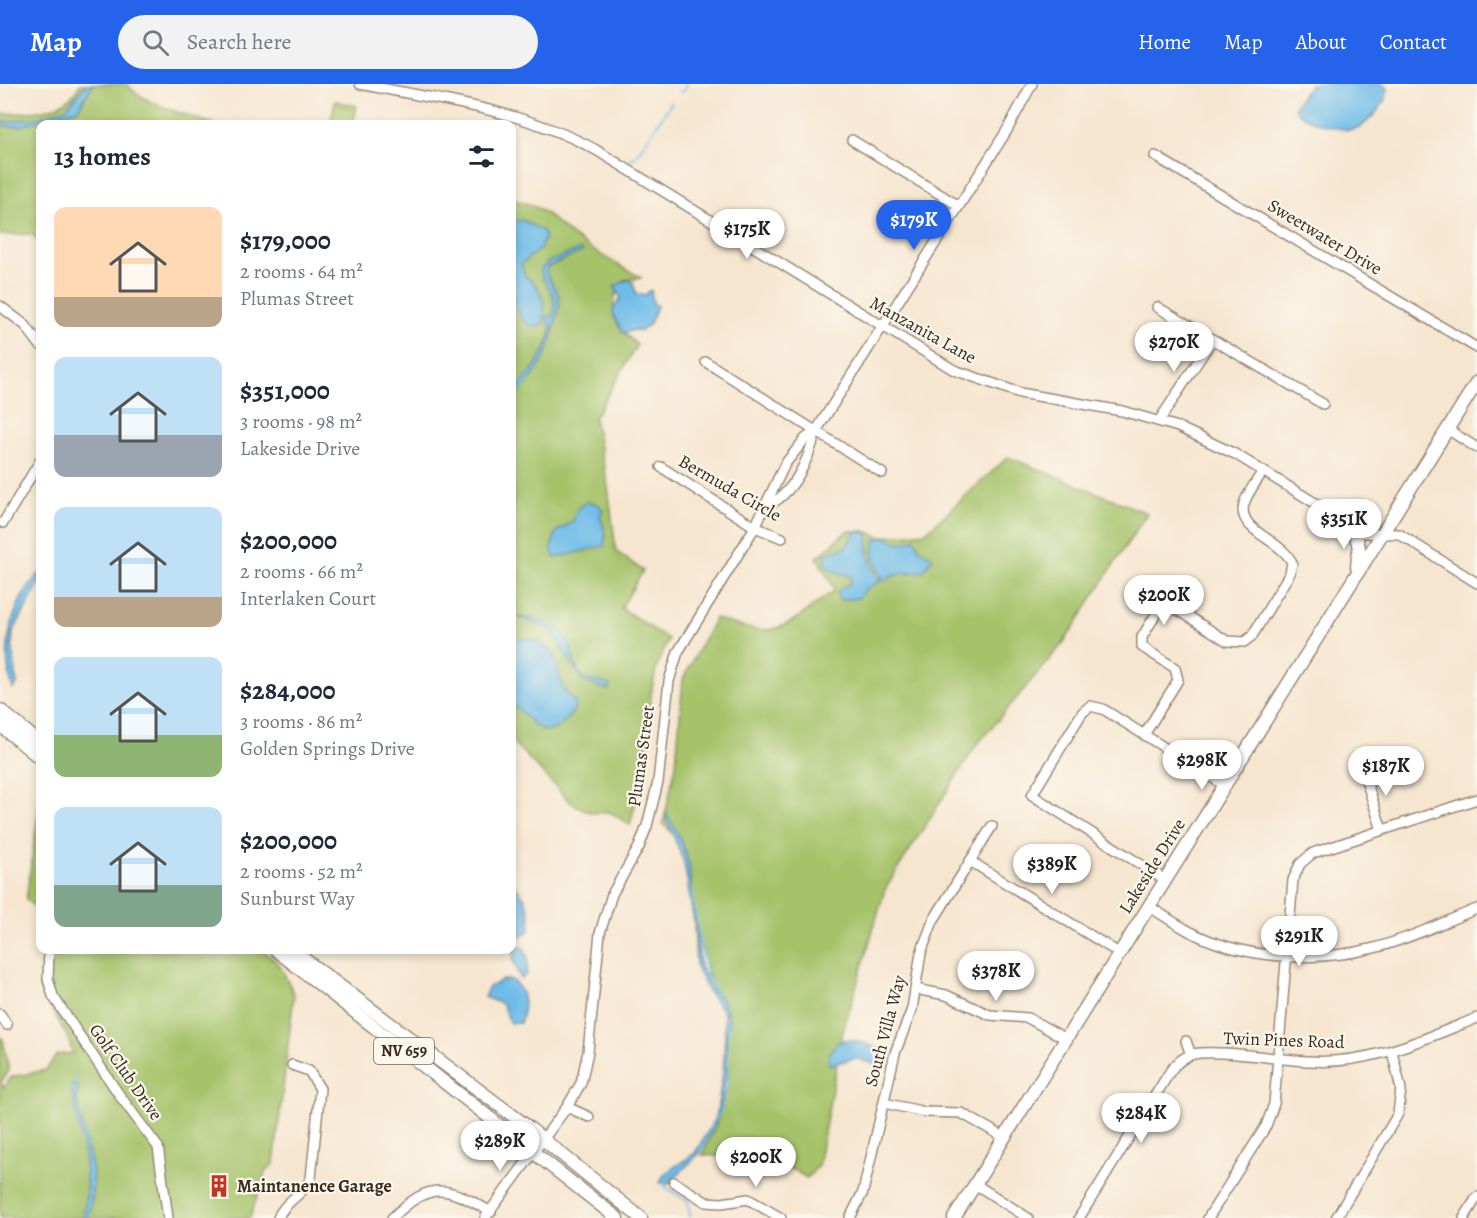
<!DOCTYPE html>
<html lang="en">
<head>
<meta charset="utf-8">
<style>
	:root { --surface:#fff; --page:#f2f2f3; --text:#1f2937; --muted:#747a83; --accent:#2563eb }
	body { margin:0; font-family:Alegreya,serif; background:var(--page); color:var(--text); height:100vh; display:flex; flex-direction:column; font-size:22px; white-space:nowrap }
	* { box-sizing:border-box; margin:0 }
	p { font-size:20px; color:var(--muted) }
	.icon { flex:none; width:33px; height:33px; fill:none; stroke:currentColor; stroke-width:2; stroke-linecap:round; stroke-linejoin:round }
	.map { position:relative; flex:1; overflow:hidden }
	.drawer { position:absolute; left:36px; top:36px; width:480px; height:834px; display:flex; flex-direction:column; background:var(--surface); border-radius:12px; box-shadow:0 3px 9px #0003 }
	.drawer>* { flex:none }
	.price { position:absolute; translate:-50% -51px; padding:0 14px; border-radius:21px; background:#fff; color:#222; font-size:20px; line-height:39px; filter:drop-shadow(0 2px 3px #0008) }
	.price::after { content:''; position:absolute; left:50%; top:36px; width:18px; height:14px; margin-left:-9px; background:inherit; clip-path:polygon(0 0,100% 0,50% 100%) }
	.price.current { background:var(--accent); color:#fff }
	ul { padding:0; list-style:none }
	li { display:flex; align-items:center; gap:18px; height:150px; padding:0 18px }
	li span { display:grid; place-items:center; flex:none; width:168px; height:120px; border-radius:12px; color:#555 }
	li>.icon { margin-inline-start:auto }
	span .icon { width:72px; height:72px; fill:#fffc; stroke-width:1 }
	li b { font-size:26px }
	h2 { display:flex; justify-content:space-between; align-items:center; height:72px; padding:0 18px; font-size:26px }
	header { display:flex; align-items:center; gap:36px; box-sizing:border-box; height:84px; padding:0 30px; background:var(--accent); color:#fff }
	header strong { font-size:28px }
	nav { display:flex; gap:33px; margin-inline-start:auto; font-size:21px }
	.search { width:420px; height:54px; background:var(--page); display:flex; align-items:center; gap:15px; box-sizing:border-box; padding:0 21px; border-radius:33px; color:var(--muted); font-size:22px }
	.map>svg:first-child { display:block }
	.green { fill:#a6c36a; stroke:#707644; stroke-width:1.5 }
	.water { fill:#6ebce9; stroke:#547384; stroke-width:1.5 }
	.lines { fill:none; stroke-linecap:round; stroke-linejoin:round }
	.stream { stroke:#6ebce9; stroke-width:2 }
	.minor-casing { stroke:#988877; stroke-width:12 }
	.major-casing { stroke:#988877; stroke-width:15 }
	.minor { stroke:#fff; stroke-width:9 }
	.major { stroke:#fff; stroke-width:12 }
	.labels { text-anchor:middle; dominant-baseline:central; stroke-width:4.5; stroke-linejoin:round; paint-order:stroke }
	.shield { fill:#fbf7ec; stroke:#75685c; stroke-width:1.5 }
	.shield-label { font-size:16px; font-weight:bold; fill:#3b2a1e }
	.street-label { font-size:18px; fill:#3b2a1e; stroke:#fbf7ec }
	.poi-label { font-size:18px; font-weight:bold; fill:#3b2a1e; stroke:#fbf7ec; text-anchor:start }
</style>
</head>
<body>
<header>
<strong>Map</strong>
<div class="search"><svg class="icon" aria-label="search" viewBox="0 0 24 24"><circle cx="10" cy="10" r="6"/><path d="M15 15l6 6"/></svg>Search here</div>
<nav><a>Home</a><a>Map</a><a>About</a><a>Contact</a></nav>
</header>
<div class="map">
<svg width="1477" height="1134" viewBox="0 0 1477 1134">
	<rect width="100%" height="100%" fill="#fbf7ec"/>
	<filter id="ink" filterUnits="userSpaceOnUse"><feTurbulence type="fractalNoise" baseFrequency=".0167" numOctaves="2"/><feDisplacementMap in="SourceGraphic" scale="12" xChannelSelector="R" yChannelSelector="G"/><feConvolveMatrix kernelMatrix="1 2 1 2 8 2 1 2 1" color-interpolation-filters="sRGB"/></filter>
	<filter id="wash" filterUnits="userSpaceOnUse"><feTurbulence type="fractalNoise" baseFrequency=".008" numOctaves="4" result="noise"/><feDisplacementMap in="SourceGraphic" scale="24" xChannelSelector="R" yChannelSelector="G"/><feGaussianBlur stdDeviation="1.35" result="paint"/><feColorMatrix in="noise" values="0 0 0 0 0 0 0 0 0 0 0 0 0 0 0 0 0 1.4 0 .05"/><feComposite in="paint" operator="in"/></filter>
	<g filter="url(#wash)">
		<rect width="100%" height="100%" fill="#f6e6d0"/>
		<g class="green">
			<path d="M80,0H127C139,19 193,33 215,40H40V157L31,150L0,151V30C27,29 68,29 80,0Z"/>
			<polygon points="335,17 357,22 353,40 330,40"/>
			<path d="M512,116C551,123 551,139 581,158C600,171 621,182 641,194L624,196C604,222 615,243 637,261L594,334L608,402L616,467L643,487L621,524L668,555L656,585L651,610L647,673L630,741L610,728L592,729L571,719L512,657Z"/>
			<path d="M1008,373L1147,429L1064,558L975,663L885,805L842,951L818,1082L807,1094L775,1076L702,1071L717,1038L729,995L727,954L723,918L712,903L701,865L686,773L677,753L663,740L676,680L683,595L715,534C780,558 782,544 835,506L817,474L847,447H865L881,453L926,448Z"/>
			<polygon points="40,717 40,827 26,816"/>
			<polygon points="45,866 262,866 279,880 294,910 274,1080 265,1089 250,1134 0,1134 0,953 3,955 9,987 1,998 4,1004 11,993 46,986 57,971 73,969 67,952 40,904"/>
		</g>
		<g class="water">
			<polygon points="87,0 93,0 78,25 20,42 0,42 0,39 40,33 66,24"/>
			<path d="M1310,0H1382L1388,5C1386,21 1364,47 1347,46C1333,43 1301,38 1294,23Z"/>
			<path d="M522,136L543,147L545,153L540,165L521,180L525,192C543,203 547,220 543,240L534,243C502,233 511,166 512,138Z"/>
			<path d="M580,165L583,167L547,183C544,194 556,202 559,213C561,221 557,231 555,240C548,275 537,291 512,315V311C530,289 547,271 552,242L548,240L547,232H553C560,204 541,204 541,185L548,178Z"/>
			<path d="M628,196L633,198L636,210L645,211L651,206L653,219L657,222L649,241L641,247L634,246L623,249C614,231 607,231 621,214L614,202Z"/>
			<polygon points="587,418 596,419 603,426 600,431 606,451 604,462 555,474 551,464 556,448 572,438 578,424"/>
			<polygon points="857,447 868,449 869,473 880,498 866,505 859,514 840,516 837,510 841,504 850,500 851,492 835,488 826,482 825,470 846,463"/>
			<polygon points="884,453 901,459 915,455 920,465 933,474 923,487 898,490 883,497 873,470 875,456"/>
			<path d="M40,489V498L13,548L12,560L17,600L13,605C0,566 11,519 40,489Z"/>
			<path d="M512,531C535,535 564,538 571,565C574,577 576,585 584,595L607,600L610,602L609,606L582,597L552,546Z"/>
			<path d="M517,554L535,556L554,569L562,604L576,619C575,626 571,630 566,636C542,663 528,631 512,620V556Z"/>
			<polygon points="666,727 683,761 689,780 700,882 711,905 723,917 730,937 726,952 726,991 718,1034 700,1069 668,1100 660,1099 664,1090 695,1069 716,1034 723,987 725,949 724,928 707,906 696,883 694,839 684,778 666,734"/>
			<path d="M512,799C527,812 532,827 530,846L517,855L513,851Z"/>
			<polygon points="519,862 525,865 528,874 527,890 521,895 513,877 514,865"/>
			<path d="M503,896H512C526,908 526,921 520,939H510L502,920L484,913L489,903Z"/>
			<path d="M845,956C860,956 872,962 886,968L884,975L876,981L856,974L829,981L828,970L837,959Z"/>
			<path d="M71,1001L78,1002L76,1014L93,1087L92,1116L88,1134H83C93,1087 78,1048 71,1001Z"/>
		</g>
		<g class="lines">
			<g class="stream">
				<polyline points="680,8 685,5 686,0"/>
				<polyline points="626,80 638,69 672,18"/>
				<polyline points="519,307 529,295"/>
				<polyline points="512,317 514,314"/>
				<polyline points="692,811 706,889 716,910"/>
				<polyline points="64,868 66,866"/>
				<polyline points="74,1003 76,991"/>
				<polyline points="701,1066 721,1026 728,997 728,943"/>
				<polyline points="663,1098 668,1105 688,1117 690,1134"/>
			</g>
		</g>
	</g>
	<g filter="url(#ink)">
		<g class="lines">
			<g class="minor-casing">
				<g id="minor">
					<path d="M360,0C439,16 524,26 596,66L954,286L1020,309L1122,327L1178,343L1235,370L1364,449L1399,450L1477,499"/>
					<polyline points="852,56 959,122"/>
					<polyline points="1155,72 1477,264"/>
					<polyline points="0,222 25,241 40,261"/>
					<polyline points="1157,223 1323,320"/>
					<polyline points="706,278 882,389"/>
					<polyline points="1159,337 1212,256"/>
					<polyline points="1447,345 1477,364"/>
					<polyline points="661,383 755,443 782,454"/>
					<path d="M766,422C794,411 809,374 816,347L1006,48L1032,0"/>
					<polyline points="3,439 40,377"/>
					<path d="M1144,651L1178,596L1175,584L1142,563V553L1164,517L1227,557L1244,558L1252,552L1290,489L1292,479C1283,456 1236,447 1244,420C1247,409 1257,397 1263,387"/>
					<polyline points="1363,687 1382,746"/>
					<polyline points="970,777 1119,869"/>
					<polyline points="1165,796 1032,711 1082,629 1090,622 1103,625 1224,701"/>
					<path d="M1148,822C1165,832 1181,844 1199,852C1252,876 1318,878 1374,864C1410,855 1443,838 1477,825"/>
					<polyline points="49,866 48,895 53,912 120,1012 158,1063 168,1134"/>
					<polyline points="915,905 946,911 990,931 1028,934 1066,955"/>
					<polyline points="0,930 7,941"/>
					<polyline points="1186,957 1191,971"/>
					<polyline points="884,1019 925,1028 961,1029 1004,1053"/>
					<polyline points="567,1023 589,1033"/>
					<polyline points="674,1098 706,1118 722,1119 748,1115 781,1134"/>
					<polyline points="975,1100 1028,1134"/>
					<path d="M278,1134C285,1116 304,1111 311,1094L320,1005L309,987L292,981"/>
					<path d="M392,1134C431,1096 446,1102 491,1128"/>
					<polyline points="485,1134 567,1023 581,999 588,968 600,849 612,810 639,763 647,742 658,698 669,597 678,568 755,443 785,380 805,355 816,347"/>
					<polyline points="850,1134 863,1108 895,969 912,925 921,869 933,837 992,742"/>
					<path d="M1079,1134L1171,986C1177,978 1184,973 1193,970C1218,965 1280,976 1309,977C1369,981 1422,956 1477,934"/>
					<polyline points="1208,1134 1266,1042 1274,1020 1293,796 1300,780 1313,769 1477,715"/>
					<polyline points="1336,1134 1398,1030 1401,1005 1392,967"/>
					<polyline points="1464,1134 1477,1113"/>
				</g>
			</g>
			<g class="major-casing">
				<g id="major">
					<polyline points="1354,443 1359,464 1357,483"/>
					<polyline points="0,626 40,659"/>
					<polyline points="0,641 40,674"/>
					<polyline points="276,866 617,1134"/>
					<polyline points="292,866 524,1040 641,1134"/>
					<polyline points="954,1134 1477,298"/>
				</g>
			</g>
			<use href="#minor" class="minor"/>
			<use href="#major" class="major"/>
		</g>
	</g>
	<defs>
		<g id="building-bare" transform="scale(1.8)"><path d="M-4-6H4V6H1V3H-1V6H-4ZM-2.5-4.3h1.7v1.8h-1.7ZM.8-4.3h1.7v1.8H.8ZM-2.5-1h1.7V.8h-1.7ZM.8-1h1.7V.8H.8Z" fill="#c8321e" stroke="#fbf7ec" stroke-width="2.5" paint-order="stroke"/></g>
	</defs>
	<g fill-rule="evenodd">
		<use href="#building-bare" x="219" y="1102"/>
	</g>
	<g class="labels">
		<rect class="shield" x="374" y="954" width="60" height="26" rx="4.5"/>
		<g class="shield-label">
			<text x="404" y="967">NV 659</text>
		</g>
		<g class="street-label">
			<text transform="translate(1325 153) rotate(31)">Sweetwater Drive</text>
			<text transform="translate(923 246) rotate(29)">Manzanita Lane</text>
			<text transform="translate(730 404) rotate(30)">Bermuda Circle</text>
			<text transform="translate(641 672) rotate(-82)">Plumas Street</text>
			<text transform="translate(1152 782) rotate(-58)">Lakeside Drive</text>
			<text transform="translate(885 947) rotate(-75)">South Villa Way</text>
			<text transform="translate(1284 956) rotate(2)">Twin Pines Road</text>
			<text transform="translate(126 988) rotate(55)">Golf Club Drive</text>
		</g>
		<g class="poi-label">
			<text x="237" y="1102">Maintanence Garage</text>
		</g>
	</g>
</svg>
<b class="price current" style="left:914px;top:167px">$179K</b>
<b class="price" style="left:747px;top:176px">$175K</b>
<b class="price" style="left:1174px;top:289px">$270K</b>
<b class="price" style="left:1344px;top:466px">$351K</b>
<b class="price" style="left:1164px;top:542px">$200K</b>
<b class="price" style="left:1202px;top:707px">$298K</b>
<b class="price" style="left:1386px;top:713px">$187K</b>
<b class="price" style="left:1052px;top:811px">$389K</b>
<b class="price" style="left:1299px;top:883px">$291K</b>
<b class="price" style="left:996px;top:918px">$378K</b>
<b class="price" style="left:1141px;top:1060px">$284K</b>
<b class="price" style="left:500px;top:1088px">$289K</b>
<b class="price" style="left:756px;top:1104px">$200K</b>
<section class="drawer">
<h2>13 homes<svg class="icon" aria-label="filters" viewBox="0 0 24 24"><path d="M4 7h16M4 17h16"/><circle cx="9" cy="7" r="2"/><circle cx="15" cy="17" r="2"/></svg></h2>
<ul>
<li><span style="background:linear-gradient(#ffd9b3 75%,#b9a48a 0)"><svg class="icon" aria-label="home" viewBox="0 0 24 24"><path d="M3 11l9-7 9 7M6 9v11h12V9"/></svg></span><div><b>$179,000</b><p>2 rooms · 64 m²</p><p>Plumas Street</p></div></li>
<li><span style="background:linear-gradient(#bfe0f5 65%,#9aa5b1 0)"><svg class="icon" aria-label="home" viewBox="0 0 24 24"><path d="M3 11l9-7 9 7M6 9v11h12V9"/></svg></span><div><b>$351,000</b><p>3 rooms · 98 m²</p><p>Lakeside Drive</p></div></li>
<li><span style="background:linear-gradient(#bfe0f5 75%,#b9a48a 0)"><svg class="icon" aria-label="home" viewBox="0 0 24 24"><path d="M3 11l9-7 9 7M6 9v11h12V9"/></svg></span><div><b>$200,000</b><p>2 rooms · 66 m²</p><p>Interlaken Court</p></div></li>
<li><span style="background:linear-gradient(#bfe0f5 65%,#8fb573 0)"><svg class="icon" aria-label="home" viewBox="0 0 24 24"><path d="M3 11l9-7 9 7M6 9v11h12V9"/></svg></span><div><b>$284,000</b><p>3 rooms · 86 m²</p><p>Golden Springs Drive</p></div></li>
<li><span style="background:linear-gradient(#bfe0f5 65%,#7fa58c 0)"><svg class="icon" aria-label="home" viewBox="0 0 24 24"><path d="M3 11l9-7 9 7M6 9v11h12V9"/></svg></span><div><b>$200,000</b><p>2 rooms · 52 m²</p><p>Sunburst Way</p></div></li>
</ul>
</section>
</div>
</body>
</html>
